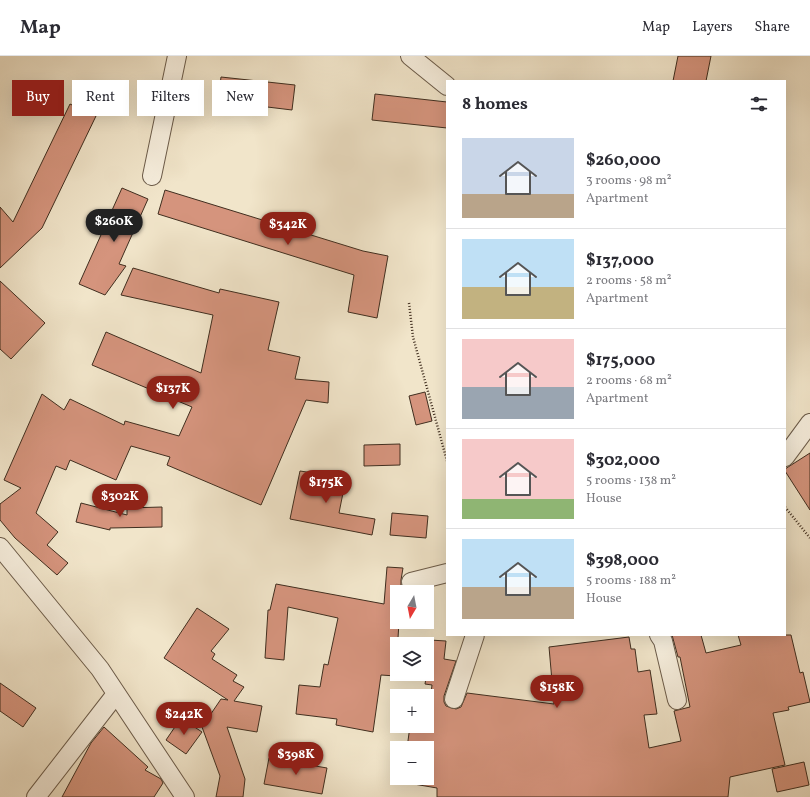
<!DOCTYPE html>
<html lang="en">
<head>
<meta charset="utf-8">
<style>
	:root { --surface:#fff; --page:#f2f2f3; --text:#2b2b33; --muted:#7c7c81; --line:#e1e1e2; --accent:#8f2418 }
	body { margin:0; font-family:Vollkorn,serif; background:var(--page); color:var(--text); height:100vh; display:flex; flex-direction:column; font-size:15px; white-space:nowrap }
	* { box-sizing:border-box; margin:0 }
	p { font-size:13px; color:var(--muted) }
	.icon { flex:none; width:22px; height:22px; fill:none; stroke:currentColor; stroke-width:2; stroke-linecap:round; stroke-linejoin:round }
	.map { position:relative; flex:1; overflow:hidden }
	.sheet { position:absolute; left:446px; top:24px; width:340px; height:556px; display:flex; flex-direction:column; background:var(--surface); border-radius:0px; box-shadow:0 4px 16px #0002 }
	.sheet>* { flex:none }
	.banner { position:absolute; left:12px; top:24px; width:374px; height:36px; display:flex; gap:8px }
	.needle { width:26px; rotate:190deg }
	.controls { position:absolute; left:390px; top:529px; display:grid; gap:8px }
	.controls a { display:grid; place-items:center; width:44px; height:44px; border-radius:0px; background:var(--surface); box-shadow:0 4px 16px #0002; font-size:20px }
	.price { position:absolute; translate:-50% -34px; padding:0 9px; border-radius:14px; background:var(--accent); color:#fff; font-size:13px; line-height:26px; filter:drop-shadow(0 1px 2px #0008) }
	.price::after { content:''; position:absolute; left:50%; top:24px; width:12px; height:9px; margin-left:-6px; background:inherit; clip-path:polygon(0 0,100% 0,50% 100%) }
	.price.on { background:#222; color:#fff }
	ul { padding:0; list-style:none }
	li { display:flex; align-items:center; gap:12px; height:100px; padding:0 16px }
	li+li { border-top:1px solid var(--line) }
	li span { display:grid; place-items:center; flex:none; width:112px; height:80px; border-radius:0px; color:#555 }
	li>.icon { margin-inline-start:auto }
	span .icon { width:48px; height:48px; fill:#fffc; stroke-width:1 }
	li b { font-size:17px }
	h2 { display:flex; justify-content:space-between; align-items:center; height:48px; padding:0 16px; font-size:17px }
	.pill { padding:0 14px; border-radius:0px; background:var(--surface); box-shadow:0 4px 16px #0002; font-size:14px; line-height:36px }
	.pill.on { background:var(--accent); color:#fff }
	header { display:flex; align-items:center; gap:24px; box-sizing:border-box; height:56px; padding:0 20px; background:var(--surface); border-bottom:1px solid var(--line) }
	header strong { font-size:19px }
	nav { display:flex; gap:22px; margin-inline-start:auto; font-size:14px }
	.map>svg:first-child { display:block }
	.building { fill:#d5947d; stroke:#402e1f; fill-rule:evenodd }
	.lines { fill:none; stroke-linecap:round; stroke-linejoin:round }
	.minor-casing { stroke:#6c5c4a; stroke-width:20 }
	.path { stroke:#402e1f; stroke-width:2.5; stroke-dasharray:1 2; stroke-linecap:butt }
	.minor { stroke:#f6eedd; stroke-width:18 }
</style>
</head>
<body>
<header>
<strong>Map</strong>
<nav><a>Map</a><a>Layers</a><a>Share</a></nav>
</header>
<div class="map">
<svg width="810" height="741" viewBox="0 0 810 741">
	<rect width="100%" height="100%" fill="#f1e5ca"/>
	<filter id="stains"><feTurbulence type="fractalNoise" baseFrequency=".005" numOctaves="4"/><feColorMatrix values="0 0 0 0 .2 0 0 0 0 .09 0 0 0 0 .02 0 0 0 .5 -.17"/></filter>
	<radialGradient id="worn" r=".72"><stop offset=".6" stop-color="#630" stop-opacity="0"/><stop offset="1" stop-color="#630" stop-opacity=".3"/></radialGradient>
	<g class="building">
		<polygon points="678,0 711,0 706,25 673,25"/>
		<polygon points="221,21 295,29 292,54 218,45"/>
		<polygon points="375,38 447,46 447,72 372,64"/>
		<polygon points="70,48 96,60 42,172 0,212 0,151 13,166"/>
		<polygon points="122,132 148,143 119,208 126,210 105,239 79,228"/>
		<polygon points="165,134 363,195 388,200 377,262 348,256 354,219 158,158"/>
		<polygon points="133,212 219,237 220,233 279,246 268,294 300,301 295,323 329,326 328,347 306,344 261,449 167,409 170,401 131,390 116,424 70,404 66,414 56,410 36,457 58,476 47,489 68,507 57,519 15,482 0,464 0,448 21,432 4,424 42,338 64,354 70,343 124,369 125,365 179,380 192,351 92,309 106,276 201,317 213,259 121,239"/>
		<polygon points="0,225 45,267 11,303 0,293"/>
		<polygon points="425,336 432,365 416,369 409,340"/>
		<polygon points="400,388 400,409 364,410 364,389"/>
		<polygon points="810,397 810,454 785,415 785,413"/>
		<polygon points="300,415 346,422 339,457 375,463 372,479 290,463"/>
		<polygon points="81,447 127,459 127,452 162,451 162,471 110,472 110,474 76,466"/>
		<polygon points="392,457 428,460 426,482 390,479"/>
		<path d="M387,511L403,512L401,524V536H397V566H399L398,582L446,585L444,603L456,605L444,640V646L446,650L456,653L461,651L467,637L554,648L549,591L629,581L631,593H635L638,616L650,614L657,658L644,659L649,692L681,685L674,655L690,651L680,601H678L672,579H701L706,597L741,589L738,579H791L800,617L803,616L810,646L788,651L789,654L773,657L785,709L730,721L728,741H437V732L402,726L403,722H427V692H407L410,670H427L432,629L425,628L426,622L381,619L373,676L336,669L337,663L296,658L299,629L320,631L324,608L328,609L338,562L288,551L284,604L265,602L268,554H270L276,528L384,548ZM397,588H427V618H397Z"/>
		<polygon points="197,552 229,573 211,595 215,598 212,603 237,619 233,625 244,631 234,645 262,650 257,676 227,671 245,723 243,741 216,741 220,720 202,671 221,643 228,644 164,602"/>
		<polygon points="0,627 36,652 23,671 0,655"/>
		<polygon points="181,662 202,676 186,698 166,684"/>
		<polygon points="104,671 148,711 145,714 161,723 163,727 154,741 62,741 91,687"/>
		<polygon points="269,702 327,712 322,738 264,728"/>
		<polygon points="804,706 809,729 777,736 772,713"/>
	</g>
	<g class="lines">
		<g class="minor-casing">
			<g id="minor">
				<polyline points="410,0 447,30"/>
				<polyline points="152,120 177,0"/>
				<polyline points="785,401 810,367"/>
				<polyline points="0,491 100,613 185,741"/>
				<polyline points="411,526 447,517"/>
				<polyline points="659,579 663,585 677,644"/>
				<polyline points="454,643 475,579"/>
				<polyline points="36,741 116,638"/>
			</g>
		</g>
		<g class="path">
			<polyline points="409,247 413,281 447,405"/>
			<polyline points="785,451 810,482"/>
		</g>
		<use href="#minor" class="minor"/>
	</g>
	<rect width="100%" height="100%" filter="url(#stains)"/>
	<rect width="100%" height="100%" fill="url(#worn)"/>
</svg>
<div class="controls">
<a><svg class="needle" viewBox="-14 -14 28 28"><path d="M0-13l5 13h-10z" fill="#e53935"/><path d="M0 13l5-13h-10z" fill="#7c7c81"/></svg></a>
<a><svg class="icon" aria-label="layers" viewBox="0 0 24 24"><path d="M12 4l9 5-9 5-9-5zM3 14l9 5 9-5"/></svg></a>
<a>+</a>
<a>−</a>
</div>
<b class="price on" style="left:114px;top:187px">$260K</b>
<b class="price" style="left:288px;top:190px">$342K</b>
<b class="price" style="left:173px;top:354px">$137K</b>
<b class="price" style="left:326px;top:448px">$175K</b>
<b class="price" style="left:120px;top:462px">$302K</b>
<b class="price" style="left:557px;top:653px">$158K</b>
<b class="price" style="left:184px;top:680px">$242K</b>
<b class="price" style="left:296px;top:720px">$398K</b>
<div class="banner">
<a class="pill on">Buy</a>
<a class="pill">Rent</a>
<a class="pill">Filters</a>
<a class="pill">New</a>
</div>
<section class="sheet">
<h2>8 homes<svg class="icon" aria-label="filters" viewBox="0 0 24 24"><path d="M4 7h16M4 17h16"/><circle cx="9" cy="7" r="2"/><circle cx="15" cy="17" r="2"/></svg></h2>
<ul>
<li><span style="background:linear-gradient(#c9d6e8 70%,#b9a48a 0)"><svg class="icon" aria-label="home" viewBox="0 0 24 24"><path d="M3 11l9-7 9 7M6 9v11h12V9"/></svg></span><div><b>$260,000</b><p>3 rooms · 98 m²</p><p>Apartment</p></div></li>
<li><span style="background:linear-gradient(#bfe0f5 60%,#c2b280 0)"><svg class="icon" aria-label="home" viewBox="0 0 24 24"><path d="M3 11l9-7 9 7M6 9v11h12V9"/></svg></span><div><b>$137,000</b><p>2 rooms · 58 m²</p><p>Apartment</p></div></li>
<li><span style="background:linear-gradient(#f6c9c9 60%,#9aa5b1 0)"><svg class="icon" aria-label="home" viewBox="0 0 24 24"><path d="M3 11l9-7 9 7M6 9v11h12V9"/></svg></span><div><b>$175,000</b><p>2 rooms · 68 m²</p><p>Apartment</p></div></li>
<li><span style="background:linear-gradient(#f6c9c9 75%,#8fb573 0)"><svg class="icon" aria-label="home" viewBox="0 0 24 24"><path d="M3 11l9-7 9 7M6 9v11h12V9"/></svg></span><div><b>$302,000</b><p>5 rooms · 138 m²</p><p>House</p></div></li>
<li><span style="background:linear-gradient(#bfe0f5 60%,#b9a48a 0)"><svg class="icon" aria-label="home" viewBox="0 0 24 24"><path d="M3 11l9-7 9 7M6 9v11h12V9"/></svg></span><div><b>$398,000</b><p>5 rooms · 188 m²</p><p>House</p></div></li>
</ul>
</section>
</div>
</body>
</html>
